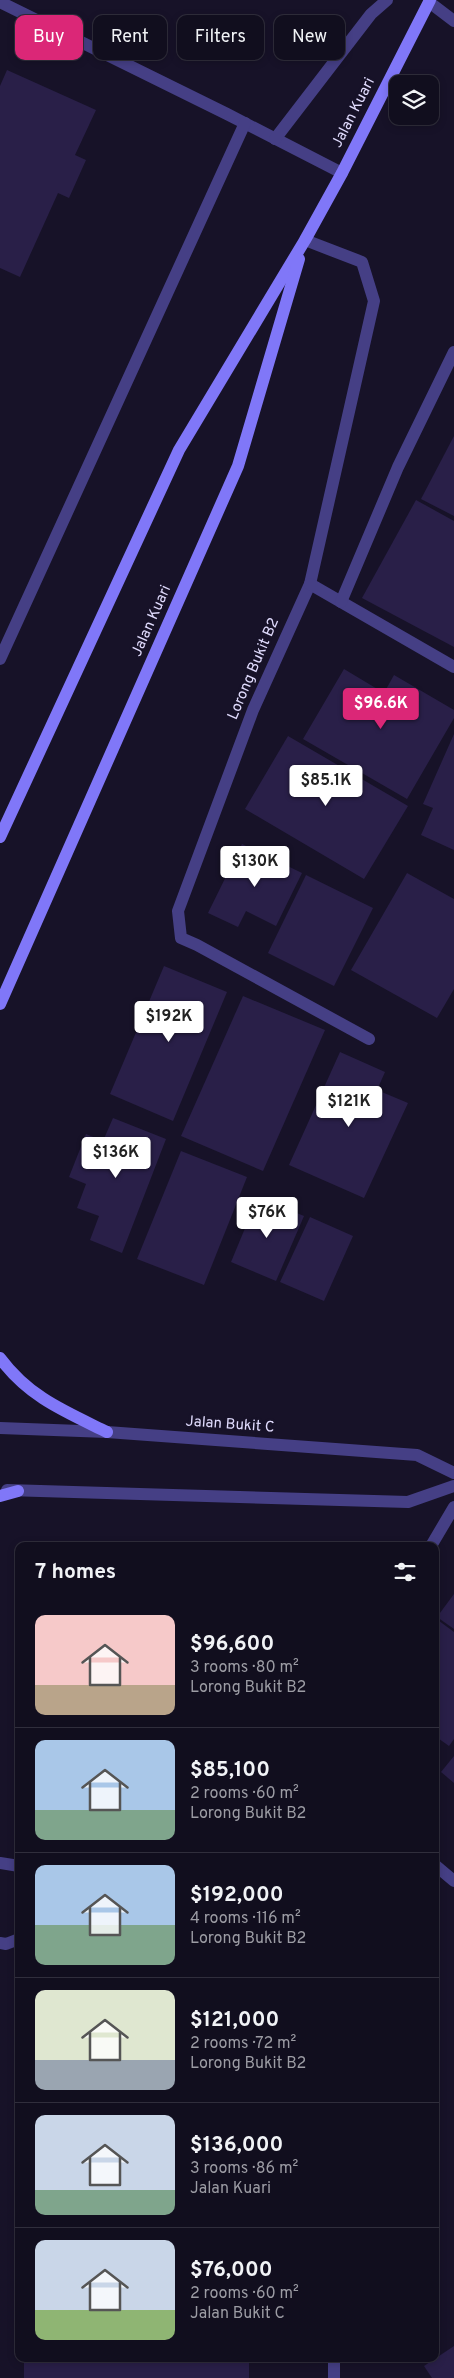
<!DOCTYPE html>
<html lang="en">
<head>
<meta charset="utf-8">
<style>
	:root { --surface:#110e1e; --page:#1a1727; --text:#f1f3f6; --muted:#9c9ca4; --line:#302e3c; --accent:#db2777 }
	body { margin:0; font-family:Overpass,sans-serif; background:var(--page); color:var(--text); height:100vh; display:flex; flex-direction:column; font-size:19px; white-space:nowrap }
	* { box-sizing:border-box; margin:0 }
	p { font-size:16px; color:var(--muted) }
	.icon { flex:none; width:28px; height:28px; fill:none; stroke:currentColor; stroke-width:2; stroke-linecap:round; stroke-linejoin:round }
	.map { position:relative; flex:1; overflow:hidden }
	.panel { position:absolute; left:15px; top:1542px; width:424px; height:820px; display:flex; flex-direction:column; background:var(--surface); border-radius:10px; box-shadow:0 2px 8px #0003,0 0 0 1px var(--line) }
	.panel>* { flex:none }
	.guide { position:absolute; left:15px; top:15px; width:425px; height:45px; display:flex; gap:10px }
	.fabs { position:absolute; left:389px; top:75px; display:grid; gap:10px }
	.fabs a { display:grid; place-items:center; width:50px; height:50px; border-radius:10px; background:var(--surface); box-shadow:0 2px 8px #0003,0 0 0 1px var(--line); font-size:25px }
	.price { position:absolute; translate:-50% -42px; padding:0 11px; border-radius:5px; background:#fff; color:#222; font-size:16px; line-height:32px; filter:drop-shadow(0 1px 2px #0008) }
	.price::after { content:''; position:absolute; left:50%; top:30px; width:15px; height:11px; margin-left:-8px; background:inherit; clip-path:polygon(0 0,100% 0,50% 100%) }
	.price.current { background:var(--accent); color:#fff }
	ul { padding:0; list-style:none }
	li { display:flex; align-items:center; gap:15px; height:125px; padding:0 20px }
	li+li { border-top:1px solid var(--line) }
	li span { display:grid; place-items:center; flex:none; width:140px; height:100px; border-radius:10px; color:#555 }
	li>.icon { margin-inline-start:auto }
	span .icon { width:60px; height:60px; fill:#fffc; stroke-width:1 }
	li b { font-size:21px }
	h2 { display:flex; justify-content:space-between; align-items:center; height:60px; padding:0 20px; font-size:21px }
	.chip { padding:0 18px; border-radius:10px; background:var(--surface); box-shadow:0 2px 8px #0003,0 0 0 1px var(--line); font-size:18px; line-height:45px }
	.chip.current { background:var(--accent); color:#fff }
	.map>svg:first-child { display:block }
	.building { fill:#291f48 }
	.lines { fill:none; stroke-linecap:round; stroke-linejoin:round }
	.lane { stroke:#453f85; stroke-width:12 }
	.street { stroke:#453f85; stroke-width:12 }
	.secondary { stroke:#8077f8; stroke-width:12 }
	.labels { text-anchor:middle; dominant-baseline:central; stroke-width:5; stroke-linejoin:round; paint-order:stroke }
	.street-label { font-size:15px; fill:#e0dbfd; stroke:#171228 }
</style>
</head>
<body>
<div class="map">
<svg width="454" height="2378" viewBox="0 0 454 2378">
	<rect width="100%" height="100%" fill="#171228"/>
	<g class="building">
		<polygon points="7,70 96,110 75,155 86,160 69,198 58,193 20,277 0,268 0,86"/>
		<polygon points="454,436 454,516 421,499"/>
		<polygon points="416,500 454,521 454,647 362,598"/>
		<polygon points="344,669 384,693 394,675 454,710 454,718 407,799 303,739"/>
		<polygon points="454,734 454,850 421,835 433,808 423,804"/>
		<polygon points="288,736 408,806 364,879 245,809"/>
		<polygon points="242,844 302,873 276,926 246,911 238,927 208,913"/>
		<polygon points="407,873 454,899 454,989 437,1018 351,970"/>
		<polygon points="306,875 373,908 334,986 268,953"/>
		<polygon points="164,966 227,992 173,1121 110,1094"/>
		<polygon points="243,996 325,1030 263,1171 181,1136"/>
		<polygon points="340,1052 385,1072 377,1090 408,1103 364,1198 289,1165"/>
		<polygon points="113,1118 166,1139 122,1253 90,1240 99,1216 77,1208 86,1184 69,1177 86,1134 103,1141"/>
		<polygon points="181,1151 247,1177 204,1285 137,1259"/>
		<polygon points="258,1197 304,1216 276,1281 231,1262"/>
		<polygon points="310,1217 353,1236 324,1301 280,1282"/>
		<polygon points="454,1594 454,1629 437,1617"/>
		<polygon points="435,1618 454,1632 454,1739 449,1746 435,1736"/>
		<polygon points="454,1756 454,1783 441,1772"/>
		<polygon points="454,2346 454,2378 432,2378 424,2366"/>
		<rect x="24" y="2359" width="225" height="19"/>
	</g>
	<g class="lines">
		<g class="lane">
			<polyline points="0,2 227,114 342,173"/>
			<polyline points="275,139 371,14 387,0"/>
			<polyline points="0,659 245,123"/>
			<polyline points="0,1863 19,1866"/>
			<polyline points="0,1943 6,1944 19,1939"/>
		</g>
		<g class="street">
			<polyline points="429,2 454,21"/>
			<polyline points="305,240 362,262 374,301 310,584 253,710 178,911 181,938 197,945 369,1039"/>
			<polyline points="310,584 454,667"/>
			<polyline points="341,602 398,467 454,352"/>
			<polyline points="0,1428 107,1432 417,1455 454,1473"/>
			<polyline points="7,1490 408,1502 454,1486"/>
			<polyline points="431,1546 454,1507"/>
			<polyline points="435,1865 454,1881"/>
			<polyline points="334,2359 334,2378"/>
		</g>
		<g class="secondary">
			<polyline points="0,837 179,450 305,240 342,173 430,0"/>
			<polyline points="0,1004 238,466 299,259"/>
			<path d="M0,1358C29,1397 64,1411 107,1432"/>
			<polyline points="0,1496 18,1491"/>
		</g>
	</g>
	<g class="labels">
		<g class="street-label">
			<text transform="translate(354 113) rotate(-63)">Jalan Kuari</text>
			<text transform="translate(152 621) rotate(-66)">Jalan Kuari</text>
			<text transform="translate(254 669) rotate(-67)">Lorong Bukit B2</text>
			<text transform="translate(230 1425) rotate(4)">Jalan Bukit C</text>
		</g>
	</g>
</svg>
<div class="fabs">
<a><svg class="icon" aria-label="layers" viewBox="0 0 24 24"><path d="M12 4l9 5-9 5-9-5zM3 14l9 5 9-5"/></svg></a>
</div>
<b class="price current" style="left:381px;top:730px">$96.6K</b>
<b class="price" style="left:326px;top:807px">$85.1K</b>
<b class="price" style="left:255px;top:888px">$130K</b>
<b class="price" style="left:169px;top:1043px">$192K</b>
<b class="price" style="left:349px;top:1128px">$121K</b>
<b class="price" style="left:116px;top:1179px">$136K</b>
<b class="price" style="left:267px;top:1239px">$76K</b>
<div class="guide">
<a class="chip current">Buy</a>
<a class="chip">Rent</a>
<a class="chip">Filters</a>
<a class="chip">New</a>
</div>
<section class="panel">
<h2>7 homes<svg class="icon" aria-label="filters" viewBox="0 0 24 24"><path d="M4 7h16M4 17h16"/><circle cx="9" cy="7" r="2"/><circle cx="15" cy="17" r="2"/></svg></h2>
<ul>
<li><span style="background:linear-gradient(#f6c9c9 70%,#b9a48a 0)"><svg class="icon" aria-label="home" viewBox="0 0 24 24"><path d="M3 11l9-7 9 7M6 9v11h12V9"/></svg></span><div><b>$96,600</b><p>3 rooms · 80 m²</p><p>Lorong Bukit B2</p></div></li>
<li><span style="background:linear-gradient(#a9c7e8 70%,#7fa58c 0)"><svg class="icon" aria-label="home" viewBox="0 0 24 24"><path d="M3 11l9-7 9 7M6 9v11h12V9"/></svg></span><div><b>$85,100</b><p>2 rooms · 60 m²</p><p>Lorong Bukit B2</p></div></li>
<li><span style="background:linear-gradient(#a9c7e8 60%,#7fa58c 0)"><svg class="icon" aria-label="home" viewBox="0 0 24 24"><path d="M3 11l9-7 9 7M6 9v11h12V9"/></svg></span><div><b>$192,000</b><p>4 rooms · 116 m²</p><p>Lorong Bukit B2</p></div></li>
<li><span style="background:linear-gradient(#dfe7d0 70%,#9aa5b1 0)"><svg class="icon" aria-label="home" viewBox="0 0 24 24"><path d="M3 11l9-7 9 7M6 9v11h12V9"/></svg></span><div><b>$121,000</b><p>2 rooms · 72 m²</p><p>Lorong Bukit B2</p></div></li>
<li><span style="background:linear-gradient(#c9d6e8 75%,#7fa58c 0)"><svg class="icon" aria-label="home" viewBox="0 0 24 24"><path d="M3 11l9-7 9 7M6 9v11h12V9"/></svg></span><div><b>$136,000</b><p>3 rooms · 86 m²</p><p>Jalan Kuari</p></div></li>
<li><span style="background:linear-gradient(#c9d6e8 70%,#8fb573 0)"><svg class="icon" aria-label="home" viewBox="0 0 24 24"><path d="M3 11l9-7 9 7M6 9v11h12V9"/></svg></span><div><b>$76,000</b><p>2 rooms · 60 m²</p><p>Jalan Bukit C</p></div></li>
</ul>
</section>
</div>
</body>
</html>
